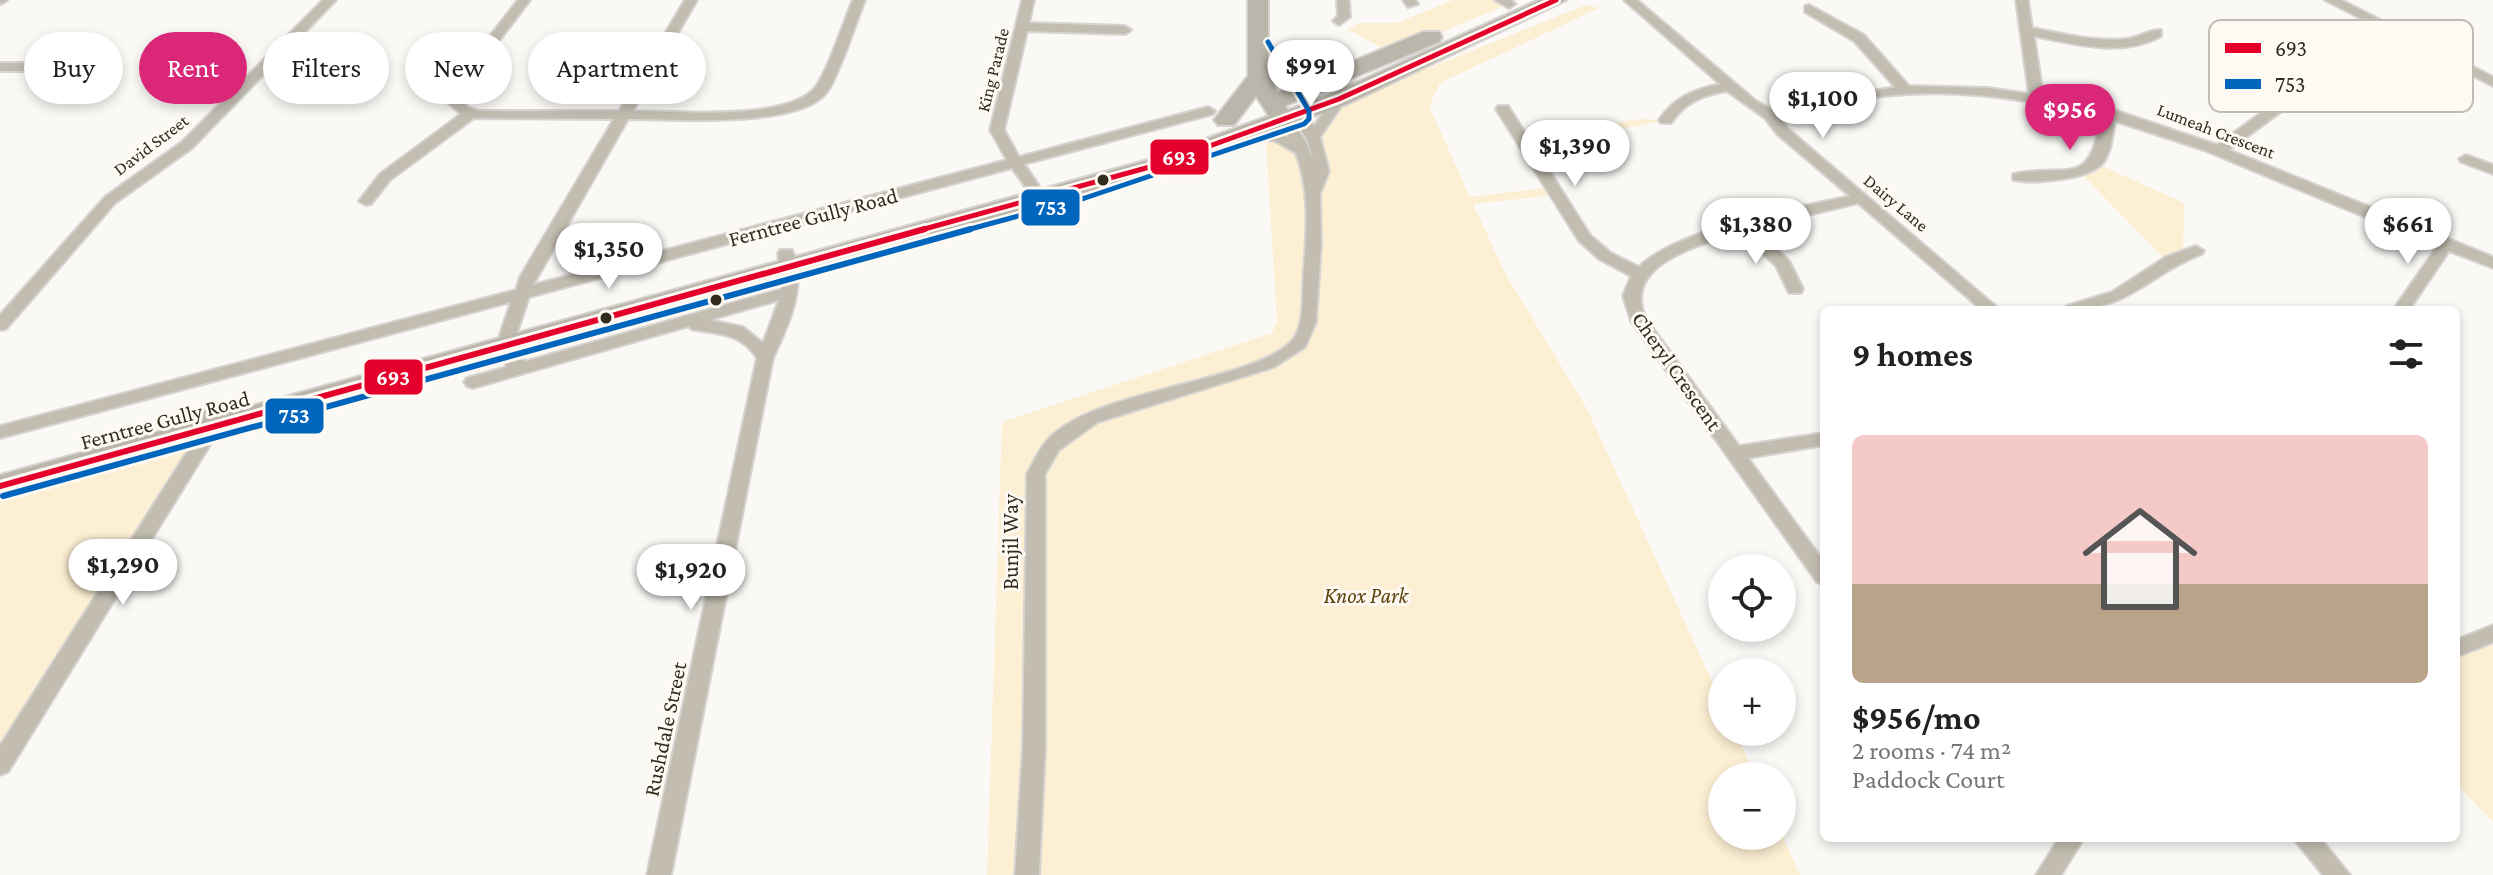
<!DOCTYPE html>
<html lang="en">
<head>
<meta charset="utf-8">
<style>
	:root { --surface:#fff; --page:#f6f6f6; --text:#222; --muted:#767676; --accent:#db2777 }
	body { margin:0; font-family:"Crimson Pro",serif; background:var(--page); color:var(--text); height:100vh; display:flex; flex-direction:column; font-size:30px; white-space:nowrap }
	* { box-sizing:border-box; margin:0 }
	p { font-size:26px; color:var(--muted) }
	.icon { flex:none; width:44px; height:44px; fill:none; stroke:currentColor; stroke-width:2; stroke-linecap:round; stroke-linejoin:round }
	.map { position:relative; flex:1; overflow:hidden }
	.details { position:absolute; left:1820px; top:306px; width:640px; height:536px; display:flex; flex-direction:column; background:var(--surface); border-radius:12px; box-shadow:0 4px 12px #0003 }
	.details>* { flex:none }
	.top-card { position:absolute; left:24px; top:32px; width:760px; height:72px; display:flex; gap:16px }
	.controls { position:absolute; left:1708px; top:554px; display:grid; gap:16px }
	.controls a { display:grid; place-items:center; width:88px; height:88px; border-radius:50%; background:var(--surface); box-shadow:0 4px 12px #0003; font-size:40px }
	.price { position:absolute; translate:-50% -68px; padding:0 18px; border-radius:28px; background:#fff; color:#222; font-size:26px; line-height:52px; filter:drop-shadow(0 2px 4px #0008) }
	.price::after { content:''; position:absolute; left:50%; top:48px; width:24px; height:18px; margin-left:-12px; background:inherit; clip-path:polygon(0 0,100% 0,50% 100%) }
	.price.active { background:var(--accent); color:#fff }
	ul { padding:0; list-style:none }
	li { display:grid; align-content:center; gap:16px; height:424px; padding:0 32px }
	li span { display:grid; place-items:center; height:248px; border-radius:12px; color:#555 }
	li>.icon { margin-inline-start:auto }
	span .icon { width:144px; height:144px; fill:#fffc; stroke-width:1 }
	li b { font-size:34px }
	h2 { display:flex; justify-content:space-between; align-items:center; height:96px; padding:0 32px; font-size:34px }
	.chip { padding:0 28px; border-radius:36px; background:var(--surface); box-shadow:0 4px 12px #0003; font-size:28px; line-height:72px }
	.chip.active { background:var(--accent); color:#fff }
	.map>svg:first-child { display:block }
	.green { fill:#fdefd3 }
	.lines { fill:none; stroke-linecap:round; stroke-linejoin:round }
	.minor-casing { stroke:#d6d4d0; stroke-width:4 }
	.primary-casing { stroke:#d6d4d0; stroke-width:4 }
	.minor { fill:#c3bdb1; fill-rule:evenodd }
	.primary { fill:#bbb6ab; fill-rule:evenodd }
	.bus-1-far1-casing { stroke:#fefaf3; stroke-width:10 }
	.bus-1-casing { stroke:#fefaf3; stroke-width:12 }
	.bus-2-far1-casing { stroke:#fefaf3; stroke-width:10 }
	.bus-2-casing { stroke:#fefaf3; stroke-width:12 }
	.bus-1-far1 { stroke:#e4002b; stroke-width:5 }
	.bus-1 { stroke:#e4002b; stroke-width:6 }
	.bus-2-far1 { stroke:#0065bd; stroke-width:5 }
	.bus-2 { stroke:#0065bd; stroke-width:6 }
	.bus-dot { fill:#322c1f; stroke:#fefaf3; stroke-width:3 }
	.labels { text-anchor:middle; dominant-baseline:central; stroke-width:6; stroke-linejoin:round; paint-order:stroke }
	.far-street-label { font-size:18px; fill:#322c1f; stroke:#fefaf3 }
	.street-label { font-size:22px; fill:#322c1f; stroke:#fefaf3 }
	.park-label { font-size:22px; font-style:italic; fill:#5c440c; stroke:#fefaf3 }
	.key { fill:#fefaf3; stroke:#c1bcb3; stroke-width:2 }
	.key-label { font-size:22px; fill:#322c1f }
	.line-badge { stroke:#fefaf3; stroke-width:3 }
	.badge-label { font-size:22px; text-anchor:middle; font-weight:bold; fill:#fff }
</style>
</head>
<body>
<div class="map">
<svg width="2493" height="875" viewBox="0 0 2493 875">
	<rect width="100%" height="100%" fill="#fbf9f6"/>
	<g class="green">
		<polygon points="1453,0 1518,0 1392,53 1347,29 1360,23 1397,23"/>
		<polygon points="1586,5 1599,8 1440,83 1429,106 1470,197 1552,187 1556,195 1473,204 1505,273 1587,409 1722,703 1722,732 1735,732 1756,776 1722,776 1722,836 1782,835 1800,875 987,875 1002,422 1272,333 1277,321 1266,143 1411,75"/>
		<polygon points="1638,119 1666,120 1528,148 1524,142"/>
		<polygon points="2096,163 2184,203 2183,255 2168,263 2078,170"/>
		<polygon points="212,427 0,765 0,486"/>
		<polygon points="2493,633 2493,822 2456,784 2456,649"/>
	</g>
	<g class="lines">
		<g class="minor-casing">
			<g id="minor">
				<polygon points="0,0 7,0 1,4"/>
				<polygon points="323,0 336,0 192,148 115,203 6,329 0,330 0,315 105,197 182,142"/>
				<path d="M518,0H530L460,92V100L469,108L479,111H619L685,0H697L633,111C677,111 781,121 813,90C825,79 845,18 853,0H865C856,22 839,76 827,92C799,129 672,119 628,119L533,285L1007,160L990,130L1022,0H1034L1029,23L1125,26L1131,30L1125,34L1027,31L1004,130L1019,157L1208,107L1215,111L1213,114L1024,164L1039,186L1037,189H1027L1012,168L529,297L512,347L519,359L527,361L781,289L778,253L780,250H792C808,284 788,326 773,358L671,875H647L757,358C739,331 718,335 691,329L689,326L473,388L467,386L464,382L467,378L507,367L496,347L511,302L0,438V426L516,290L520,277L614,119L474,118L390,180L371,204L366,205L359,201L380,174L461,114L446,101V92ZM779,300L763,343L743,327L709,320Z"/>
				<polygon points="1337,0 1349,0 1350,17 1339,25 1333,21 1338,16"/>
				<polygon points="1403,0 1415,0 1418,4 1408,7"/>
				<polygon points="1495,0 1511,0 1515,4 1509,8"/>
				<path d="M1624,0H1637L1756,101L1772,110L1895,87L1854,41L1805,12V6L1809,5L1864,35L1909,86L1988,88L2029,94L2016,0H2028L2032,28C2063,34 2094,42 2126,39C2139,38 2149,29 2161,30V36C2122,58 2075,44 2034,36L2043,96L2114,110L2217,145L2295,88H2305V94L2229,150L2493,257V268L2449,251L2409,310H2393L2437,247L2204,150L2115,121C2112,135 2112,151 2103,163C2089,180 2033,184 2013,180V174C2069,162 2089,191 2101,117C2035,100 1963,89 1894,95C1855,98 1817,109 1779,117L1787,128L2000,310H1982L1858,203L1755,228L1789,261L1803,289L1801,293H1789L1776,266L1741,232C1702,244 1620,264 1646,319L1739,446L1824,433V445L1748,458L1824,562V585L1817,582L1631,321L1623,296L1631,276L1599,259L1579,241L1496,109L1498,106H1508L1590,235L1611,253L1639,267C1680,227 1794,209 1850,196L1777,134L1765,118L1727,91C1703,95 1685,102 1671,123H1661L1659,120C1675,97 1693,90 1720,84Z"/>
				<polygon points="2325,0 2341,0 2493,77 2493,86"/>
				<polygon points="81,58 88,62 86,65 53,71 0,71 0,63 53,63"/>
				<path d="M1339,95L1346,99L1320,137L1329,171L1320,194L1321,244L1316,322L1305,347L1274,367L1098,422L1059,450L1045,474V747L1039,875H1015L1023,747L1027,474C1033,464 1038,451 1046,442C1090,387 1270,382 1296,335C1305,317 1302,288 1304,268C1307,229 1310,190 1296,153L1275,141L1247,136L1245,133L1252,129L1289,137L1277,120L1284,116L1289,117L1306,142L1314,163L1308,142L1293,115L1300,111L1305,112L1314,126L1334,96Z"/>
				<polygon points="2466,155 2493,165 2493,174 2461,162 2459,159"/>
				<path d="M2196,246L2204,251L2202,254C2147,275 2130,310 2065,310L2067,306L2112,292L2166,257Z"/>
				<polygon points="212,401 221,407 221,427 8,772 0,775 0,746 203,427 203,407"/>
				<polygon points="2493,625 2493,642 2456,657 2456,640"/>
				<polygon points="2059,838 2084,838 2061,875 2036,875"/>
				<polygon points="2293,838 2320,838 2350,875 2323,875"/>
			</g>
		</g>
		<g class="primary-casing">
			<path id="primary" d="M1248,0H1268V62L1332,70L1423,32H1439L1442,37L1439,42L1285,106L1288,110L1331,94L1539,0H1566L1347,104L1166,170L0,497V475L1148,160L1269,116L1256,96L1234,125H1218L1214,120L1248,76ZM1270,73L1304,82L1277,93Z"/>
		</g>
		<use href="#minor" class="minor"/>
		<use href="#primary" class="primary"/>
		<g class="bus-1-far1-casing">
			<polyline id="bus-1-far1" points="917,231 1157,165 1339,99 1556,0"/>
		</g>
		<g class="bus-1-casing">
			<polyline id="bus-1" points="0,486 925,229"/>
		</g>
		<g class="bus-2-far1-casing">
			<polyline id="bus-2-far1" points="963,231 1085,198 1304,124 1309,119 1309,111 1268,42"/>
		</g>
		<g class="bus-2-casing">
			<polyline id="bus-2" points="3,496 971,229"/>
		</g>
		<use href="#bus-1-far1" class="bus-1-far1"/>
		<use href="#bus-1" class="bus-1"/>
		<use href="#bus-2-far1" class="bus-2-far1"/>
		<use href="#bus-2" class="bus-2"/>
	</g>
	<g class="bus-dot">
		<circle cx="1103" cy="180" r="7"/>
		<circle cx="716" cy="300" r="7"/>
		<circle cx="606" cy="318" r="7"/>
	</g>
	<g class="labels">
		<g class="far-street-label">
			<text transform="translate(993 70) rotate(-76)">King Parade</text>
			<text transform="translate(2216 131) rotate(21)">Lumeah Crescent</text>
			<text transform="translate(151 145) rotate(-37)">David Street</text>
			<text transform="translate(1896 203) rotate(40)">Dairy Lane</text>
		</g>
		<g class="street-label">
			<text transform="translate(813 217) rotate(-15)">Ferntree Gully Road</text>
			<text transform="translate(1677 371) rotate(55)">Cheryl Crescent</text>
			<text transform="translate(165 420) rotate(-15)">Ferntree Gully Road</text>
			<text transform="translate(1010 542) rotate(-90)">Bunjil Way</text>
			<text transform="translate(665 729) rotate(-78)">Rushdale Street</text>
		</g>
		<g class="park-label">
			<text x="1366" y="595">Knox Park</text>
		</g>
	</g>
	<rect x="2209" y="20" width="264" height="92" rx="12" class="key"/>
	<rect x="2225" y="43" width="36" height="10" fill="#e4002b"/>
	<rect x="2225" y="79" width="36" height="10" fill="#0065bd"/>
	<g class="key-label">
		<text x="2275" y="56">693</text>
		<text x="2275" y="92">753</text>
	</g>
	<g class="line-badge">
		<rect x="1149" y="138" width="61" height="38" rx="8" fill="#e4002b"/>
		<rect x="1020" y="188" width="61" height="39" rx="8" fill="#0065bd"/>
		<rect x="363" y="358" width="61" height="38" rx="8" fill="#e4002b"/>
		<rect x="264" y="397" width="61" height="38" rx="8" fill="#0065bd"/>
	</g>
	<g class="badge-label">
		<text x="1179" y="165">693</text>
		<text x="1051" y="215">753</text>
		<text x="393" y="385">693</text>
		<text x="294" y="423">753</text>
	</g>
</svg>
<div class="controls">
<a><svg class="icon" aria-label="locate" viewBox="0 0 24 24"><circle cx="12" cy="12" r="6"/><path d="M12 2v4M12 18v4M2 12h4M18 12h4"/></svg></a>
<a>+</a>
<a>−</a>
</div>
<b class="price" style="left:1311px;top:108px">$991</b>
<b class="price" style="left:1823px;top:140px">$1,100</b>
<b class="price active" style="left:2070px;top:152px">$956</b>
<b class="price" style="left:1575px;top:188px">$1,390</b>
<b class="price" style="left:1756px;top:266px">$1,380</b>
<b class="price" style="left:2408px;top:266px">$661</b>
<b class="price" style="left:609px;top:291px">$1,350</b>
<b class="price" style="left:123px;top:607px">$1,290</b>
<b class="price" style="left:691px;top:612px">$1,920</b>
<div class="top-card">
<a class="chip">Buy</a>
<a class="chip active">Rent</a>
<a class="chip">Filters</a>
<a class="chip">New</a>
<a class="chip">Apartment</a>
</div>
<section class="details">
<h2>9 homes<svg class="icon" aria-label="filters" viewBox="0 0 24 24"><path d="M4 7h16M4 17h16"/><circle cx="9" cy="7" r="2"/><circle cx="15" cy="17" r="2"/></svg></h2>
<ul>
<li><span style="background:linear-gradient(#f6c9c9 60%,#b9a48a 0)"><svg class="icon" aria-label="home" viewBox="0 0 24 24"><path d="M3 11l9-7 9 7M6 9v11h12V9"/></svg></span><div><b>$956/mo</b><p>2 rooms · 74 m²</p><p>Paddock Court</p></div></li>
</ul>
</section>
</div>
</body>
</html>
